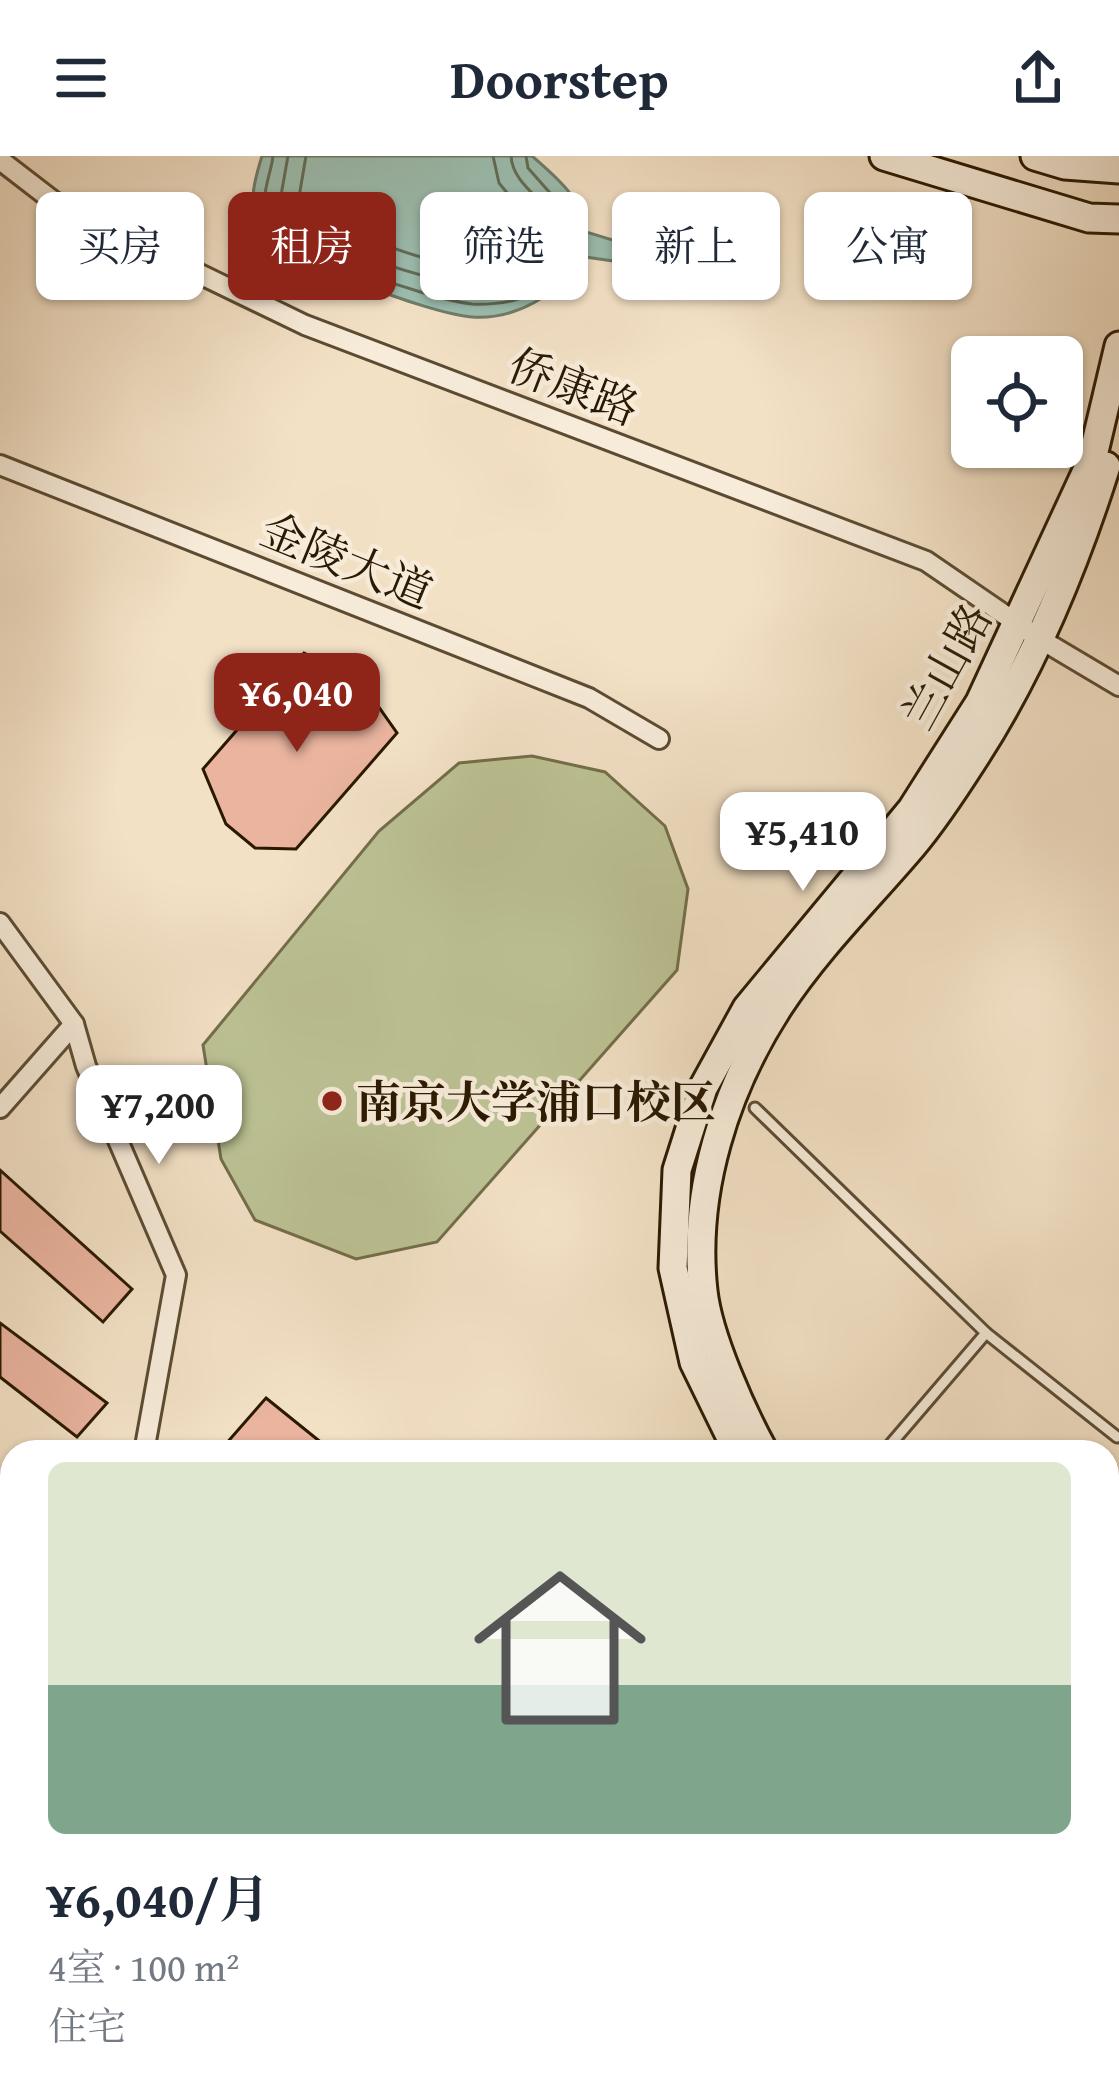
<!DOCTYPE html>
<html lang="zh">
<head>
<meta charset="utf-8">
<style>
	:root { --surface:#fff; --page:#f6f6f7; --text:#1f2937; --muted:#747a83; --line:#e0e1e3; --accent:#8f2418 }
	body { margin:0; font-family:"Gentium Book Plus","Noto Serif SC",serif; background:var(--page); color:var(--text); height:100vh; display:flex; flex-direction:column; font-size:45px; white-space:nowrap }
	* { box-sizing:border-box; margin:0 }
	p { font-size:39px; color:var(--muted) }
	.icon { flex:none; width:66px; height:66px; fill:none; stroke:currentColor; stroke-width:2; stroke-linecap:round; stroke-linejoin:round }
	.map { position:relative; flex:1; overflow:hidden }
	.side { position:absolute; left:0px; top:1284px; width:1119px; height:660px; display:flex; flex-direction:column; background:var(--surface); border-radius:36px 36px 0 0; box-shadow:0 3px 9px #0004 }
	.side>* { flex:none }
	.hud { position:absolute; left:36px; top:36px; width:1047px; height:108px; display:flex; gap:24px }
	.controls { position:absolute; left:951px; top:180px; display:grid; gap:24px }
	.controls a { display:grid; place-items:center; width:132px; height:132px; border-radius:18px; background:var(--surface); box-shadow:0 3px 9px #0004; font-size:60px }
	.price { position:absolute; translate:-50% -102px; padding:0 27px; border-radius:24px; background:#fff; color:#222; font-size:39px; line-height:78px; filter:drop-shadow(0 3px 6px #0008) }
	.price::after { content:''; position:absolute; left:50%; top:72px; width:36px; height:27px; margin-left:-18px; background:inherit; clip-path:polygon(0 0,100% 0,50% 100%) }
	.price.selected { background:var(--accent); color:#fff }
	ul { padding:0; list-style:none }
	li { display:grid; align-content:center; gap:24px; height:636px; padding:0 48px }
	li+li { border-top:3px solid var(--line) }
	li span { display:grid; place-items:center; height:372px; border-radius:18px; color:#555 }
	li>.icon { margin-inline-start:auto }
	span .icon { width:216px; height:216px; fill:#fffc; stroke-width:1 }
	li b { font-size:51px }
	.chip { padding:0 42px; border-radius:18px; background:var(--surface); box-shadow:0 3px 9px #0004; font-size:42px; line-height:108px }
	.chip.selected { background:var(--accent); color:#fff }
	header { display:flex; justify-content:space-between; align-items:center; height:156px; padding:0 48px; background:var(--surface); font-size:54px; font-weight:700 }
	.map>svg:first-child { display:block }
	.green { fill:#bcc294; stroke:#736e4a; stroke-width:3 }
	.water { fill:#9cbeb0; stroke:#6e7c6a; stroke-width:3 }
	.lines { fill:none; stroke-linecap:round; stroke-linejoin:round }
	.shore { stroke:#636c58; stroke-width:3 }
	.building { fill:#eab49f; stroke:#2a1901; stroke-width:3 }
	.lane-casing { stroke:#5c4b32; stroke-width:15 }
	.street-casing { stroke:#5c4b32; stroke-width:24 }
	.secondary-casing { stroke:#2a1901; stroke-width:33 }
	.path { stroke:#2a1901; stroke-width:3; stroke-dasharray:9 6; stroke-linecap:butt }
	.lane { stroke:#f7ecda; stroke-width:9 }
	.street { stroke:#f7ecda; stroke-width:18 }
	.secondary { stroke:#f7ecda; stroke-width:27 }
	.poi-dot { fill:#8f2418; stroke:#f7ecda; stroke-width:4.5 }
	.labels { text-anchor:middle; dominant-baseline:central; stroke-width:9; stroke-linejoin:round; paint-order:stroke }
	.street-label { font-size:45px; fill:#2a1901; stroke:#f7ecda }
	.poi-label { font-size:45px; font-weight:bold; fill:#2a1901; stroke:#f7ecda; text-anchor:start }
</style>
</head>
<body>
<header><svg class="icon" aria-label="menu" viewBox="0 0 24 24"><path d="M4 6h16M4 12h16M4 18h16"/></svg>Doorstep<svg class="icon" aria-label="share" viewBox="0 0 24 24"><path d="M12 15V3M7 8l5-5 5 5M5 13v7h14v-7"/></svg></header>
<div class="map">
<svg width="1119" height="1944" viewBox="0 0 1119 1944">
	<rect width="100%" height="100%" fill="#f3e1c6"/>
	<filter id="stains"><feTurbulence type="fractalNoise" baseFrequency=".00167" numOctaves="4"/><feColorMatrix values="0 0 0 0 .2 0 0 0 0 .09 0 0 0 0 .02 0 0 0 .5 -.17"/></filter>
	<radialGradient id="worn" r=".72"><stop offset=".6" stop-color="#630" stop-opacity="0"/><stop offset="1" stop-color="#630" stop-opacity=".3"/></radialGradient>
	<polygon class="green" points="532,600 605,616 665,670 688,733 677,814 437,1086 356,1103 255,1064 221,1003 203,889 379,675 459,607"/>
	<path class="water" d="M262,0H532C554,19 586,46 586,76L616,85L648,110L578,100C563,139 513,164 472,161C427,157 290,106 262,70C246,50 255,23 262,0Z"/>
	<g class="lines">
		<g class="shore">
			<path d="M273,0C271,20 257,44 271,62C297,98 427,143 472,148C484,149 507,147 518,143C546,132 557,104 577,87L573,63L528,12L526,0"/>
			<path d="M288,0L280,45C301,89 461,140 507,129C531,124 547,100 559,81C558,47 513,34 511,0"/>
			<path d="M306,0L299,41C324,73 470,127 507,110C522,104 533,90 540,77L499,27L493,0"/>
		</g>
	</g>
	<g class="building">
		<polygon points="304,497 359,523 397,577 296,693 255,692 226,668 203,613"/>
		<polygon points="0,1014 132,1133 103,1166 0,1075"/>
		<polygon points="0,1167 107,1247 77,1281 0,1221"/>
		<polygon points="266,1242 333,1296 224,1296 224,1290"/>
		<polygon points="6,1318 12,1323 12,1368 0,1358 0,1325"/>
		<polygon points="0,1459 12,1469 12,1482 0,1491"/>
		<polygon points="9,1820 12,1822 12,1895 0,1884 0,1833"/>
		<polygon points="46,1932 107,1932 109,1944 48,1944"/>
	</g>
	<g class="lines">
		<g class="lane-casing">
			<g id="lane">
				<polyline points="755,952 986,1177 1117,1281"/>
				<polyline points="884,1296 986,1177"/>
			</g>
		</g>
		<g class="street-casing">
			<g id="street">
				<polyline points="0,4 61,51 305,169 926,405 1040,483 1119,530"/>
				<polyline points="0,309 589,542 659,583"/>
				<polyline points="0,767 74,868 86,910 176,1119 144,1296"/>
				<polyline points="0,952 74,868"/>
				<polyline points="0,1780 12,1789"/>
				<polyline points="197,1932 211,1944"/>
			</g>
		</g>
		<g class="secondary-casing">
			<g id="secondary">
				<polyline points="884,0 1089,62 1119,63"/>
				<polyline points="1035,0 1065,9 1119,13"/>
				<polyline points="738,1296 694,1206 673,1112 677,1014 703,932 747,852 912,653 980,546 1092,304 1119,190"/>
				<path d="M764,1296C742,1256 708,1181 703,1135C692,1036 725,933 779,850C817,792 868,742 913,689C934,664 953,635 971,607C1031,516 1073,414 1106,310"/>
				<polyline points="1107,1858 1119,1872"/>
			</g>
		</g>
		<g class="path">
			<polyline points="505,1932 520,1944"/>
			<polyline points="444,1944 456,1932"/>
			<polyline points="554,1944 583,1932"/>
		</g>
		<use href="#lane" class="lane"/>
		<use href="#street" class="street"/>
		<use href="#secondary" class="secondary"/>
	</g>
	<circle class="poi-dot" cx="332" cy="945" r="12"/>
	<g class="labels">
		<g class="street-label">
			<text transform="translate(574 230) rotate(21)">侨康路</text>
			<text transform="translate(347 404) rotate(22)">金陵大道</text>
			<text transform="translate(946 510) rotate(-61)">兰山路</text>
		</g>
		<g class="poi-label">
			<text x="356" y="945">南京大学浦口校区</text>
		</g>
	</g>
	<rect width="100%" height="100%" filter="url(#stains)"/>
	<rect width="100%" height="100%" fill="url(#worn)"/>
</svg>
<div class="controls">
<a><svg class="icon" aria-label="locate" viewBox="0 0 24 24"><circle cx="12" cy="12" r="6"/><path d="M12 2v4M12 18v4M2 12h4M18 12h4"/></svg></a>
</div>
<b class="price selected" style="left:297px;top:599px">¥6,040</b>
<b class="price" style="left:803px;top:738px">¥5,410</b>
<b class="price" style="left:159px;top:1011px">¥7,200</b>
<div class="hud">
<a class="chip">买房</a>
<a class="chip selected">租房</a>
<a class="chip">筛选</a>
<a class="chip">新上</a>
<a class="chip">公寓</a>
</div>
<section class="side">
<ul>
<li><span style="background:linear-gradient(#dfe7d0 60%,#7fa58c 0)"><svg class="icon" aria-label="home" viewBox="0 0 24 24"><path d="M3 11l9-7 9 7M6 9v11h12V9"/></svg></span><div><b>¥6,040/月</b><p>4室 · 100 m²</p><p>住宅</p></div></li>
</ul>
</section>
</div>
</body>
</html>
